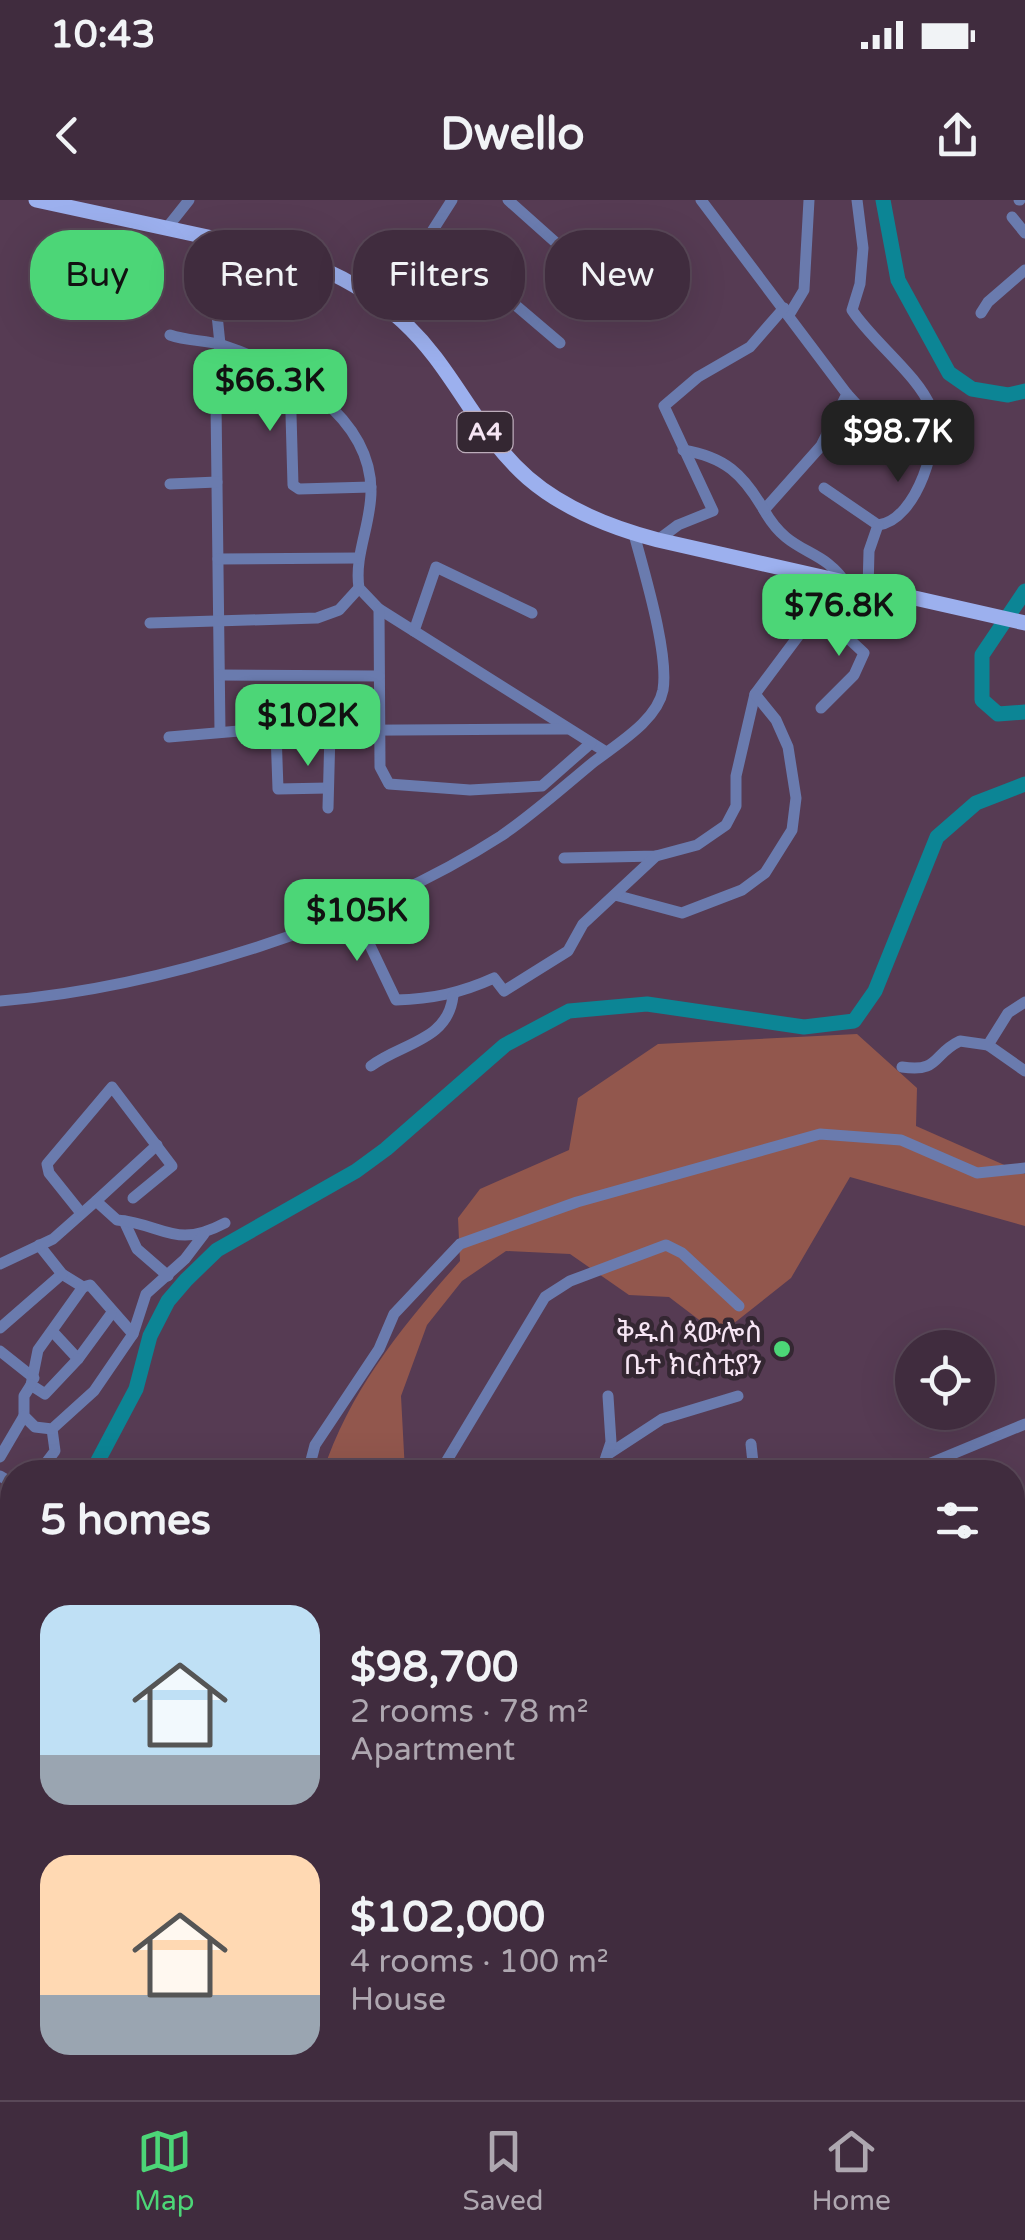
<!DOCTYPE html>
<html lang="en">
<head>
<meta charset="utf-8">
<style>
	:root { --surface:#402c3e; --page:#473445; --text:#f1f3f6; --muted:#aea7b0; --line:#594858; --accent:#4cd677 }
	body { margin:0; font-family:"Varela Round","Noto Sans Ethiopic",sans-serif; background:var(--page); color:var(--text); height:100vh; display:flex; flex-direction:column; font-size:38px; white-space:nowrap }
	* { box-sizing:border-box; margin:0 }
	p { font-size:32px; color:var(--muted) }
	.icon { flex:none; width:55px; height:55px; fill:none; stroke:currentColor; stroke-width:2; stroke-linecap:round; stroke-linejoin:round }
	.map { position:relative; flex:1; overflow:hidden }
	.panel { position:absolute; left:0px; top:1260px; width:1025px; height:640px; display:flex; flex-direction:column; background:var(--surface); border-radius:40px 40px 0 0; box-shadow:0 10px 40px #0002,0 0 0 2px var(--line) }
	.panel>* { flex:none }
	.top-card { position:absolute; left:30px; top:30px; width:965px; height:90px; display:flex; gap:20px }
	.buttons { position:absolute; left:895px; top:1130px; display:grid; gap:20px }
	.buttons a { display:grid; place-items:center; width:100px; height:100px; border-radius:50%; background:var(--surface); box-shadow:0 10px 40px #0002,0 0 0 2px var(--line); font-size:50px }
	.price { position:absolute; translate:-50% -85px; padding:0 22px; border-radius:20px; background:var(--accent); color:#111; font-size:32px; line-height:65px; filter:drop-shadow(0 2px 5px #0008) }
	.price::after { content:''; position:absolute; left:50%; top:60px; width:30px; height:22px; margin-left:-15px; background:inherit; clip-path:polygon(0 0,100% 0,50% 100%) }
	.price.selected { background:#222; color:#fff }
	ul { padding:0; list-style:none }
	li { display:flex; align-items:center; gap:30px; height:250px; padding:0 40px }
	li span { display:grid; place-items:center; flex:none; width:280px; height:200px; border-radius:30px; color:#555 }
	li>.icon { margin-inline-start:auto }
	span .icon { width:120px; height:120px; fill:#fffc; stroke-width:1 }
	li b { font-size:42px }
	h2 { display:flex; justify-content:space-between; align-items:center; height:120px; padding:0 40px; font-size:42px }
	.chip { padding:0 35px; border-radius:40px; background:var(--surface); box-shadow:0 10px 40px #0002,0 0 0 2px var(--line); font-size:35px; line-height:90px }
	.chip.selected { background:var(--accent); color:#111 }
	.status { display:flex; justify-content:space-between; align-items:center; height:70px; padding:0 50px; background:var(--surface); direction:ltr }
	.status svg { height:28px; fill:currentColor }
	header { display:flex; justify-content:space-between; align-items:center; height:130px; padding:0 40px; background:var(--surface); font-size:45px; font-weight:700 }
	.dock { display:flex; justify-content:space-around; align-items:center; height:140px; border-top:2px solid var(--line); background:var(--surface); font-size:28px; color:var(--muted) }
	.dock a { display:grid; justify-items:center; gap:5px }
	.dock .selected { color:var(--accent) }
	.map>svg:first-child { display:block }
	.green { fill:#92574d }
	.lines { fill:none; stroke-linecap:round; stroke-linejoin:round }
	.river { stroke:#0c8595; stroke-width:15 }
	.minor { stroke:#6a7bae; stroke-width:11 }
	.major { stroke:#9cb0ee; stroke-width:15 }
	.poi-dot { fill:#4cd677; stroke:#342732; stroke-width:4 }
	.labels { text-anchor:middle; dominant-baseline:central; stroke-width:9; stroke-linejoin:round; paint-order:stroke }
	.shield { fill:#342732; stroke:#bcacba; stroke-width:2.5 }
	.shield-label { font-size:25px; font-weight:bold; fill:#f6e5f4 }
	.poi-label { font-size:28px; fill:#f6e5f4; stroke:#342732; text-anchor:end }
</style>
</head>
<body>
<div class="status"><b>10:43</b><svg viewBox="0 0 49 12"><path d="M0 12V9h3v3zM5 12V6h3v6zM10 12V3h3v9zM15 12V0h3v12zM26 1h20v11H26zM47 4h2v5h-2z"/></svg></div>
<header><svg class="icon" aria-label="back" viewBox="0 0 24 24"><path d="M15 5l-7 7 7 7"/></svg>Dwello<svg class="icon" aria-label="share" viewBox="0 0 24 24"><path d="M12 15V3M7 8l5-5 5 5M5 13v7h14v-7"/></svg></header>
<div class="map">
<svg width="1025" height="1900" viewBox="0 0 1025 1900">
	<rect width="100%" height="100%" fill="#563b53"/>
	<g class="green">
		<path d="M857,834L917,888L916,926L1025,974V1026L850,977L791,1078L719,1135L669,1097L629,1095L570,1054L506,1051L462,1081L427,1125L401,1196L405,1272H323C349,1191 404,1124 460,1061L458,1018L480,989L569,950L578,898L658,844Z"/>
		<polygon points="586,1888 760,1888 734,1900 606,1900"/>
	</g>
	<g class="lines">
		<g class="river">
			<polyline points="883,0 898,80 949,173 972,189 1008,195 1025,191"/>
			<polyline points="1025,391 982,455 982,500 998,514 1025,512"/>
			<polyline points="92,1272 136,1189 150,1136 168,1101 186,1080 217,1050 356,971 386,949 505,845 569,811 647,804 804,827 854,821 875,791 937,637 976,603 1025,584"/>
			<polyline points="12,1439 12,1451"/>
			<polyline points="0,1488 12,1462"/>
			<polyline points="206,1888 213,1900"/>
			<polyline points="94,1900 134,1888"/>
		</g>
		<g class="minor">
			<polyline points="452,0 431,33 560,143"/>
			<polyline points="508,0 572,57"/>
			<path d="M701,0L847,194L821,246L764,310C791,358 821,344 848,386"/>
			<polyline points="1019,0 1020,0"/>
			<polyline points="1012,17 1025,33"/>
			<polyline points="166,29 189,0"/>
			<polyline points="209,37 220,144 216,203 220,532"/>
			<polyline points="981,113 988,102 1025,70"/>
			<polyline points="789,115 804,90 809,0"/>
			<path d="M170,135C187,141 205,140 222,145C286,166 371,216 371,291C371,325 354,355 359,388L379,409L606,552"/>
			<polyline points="290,179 293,285 299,289 371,287"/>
			<polyline points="847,194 889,240 927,259"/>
			<path d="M683,250C725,257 743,274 764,310"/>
			<polyline points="170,284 217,282"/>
			<path d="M824,288L878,325C917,321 942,238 931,208C918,175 872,141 852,110L860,84L863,48L857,0"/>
			<polyline points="658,340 678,325 713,311 664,206 698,177 750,147 784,108"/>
			<polyline points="218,359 358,358"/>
			<polyline points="868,390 869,351 878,325"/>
			<polyline points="379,409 380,567 389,584 470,590 542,586 591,543"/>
			<polyline points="820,412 864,453 854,475 821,508"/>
			<polyline points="150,423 317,418 339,410 359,388"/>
			<polyline points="414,431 436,367 532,413"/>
			<polyline points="220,475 379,476"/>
			<polyline points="276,532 278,589 328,588"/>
			<polyline points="169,537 239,531 567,529"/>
			<polyline points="328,608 330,532"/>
			<polyline points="564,658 656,656 697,645 726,625 736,606 736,576 755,494 838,383"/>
			<polyline points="615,695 682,713 742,690 765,673 792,630 796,598 788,547 776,520 755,494"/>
			<path d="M354,712L396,800C432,799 461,793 494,778L504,791L568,751L583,724L656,656"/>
			<path d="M0,801C160,788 366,723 501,636C532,615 561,589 590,565C613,546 657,522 663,490C669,453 644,372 634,334"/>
			<polyline points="988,845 1025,871"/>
			<path d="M371,866C401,843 448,841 453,796"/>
			<path d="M902,867C940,873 932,854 960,841L988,845L1008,813L1025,802"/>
			<polyline points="96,1001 157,945"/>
			<polyline points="81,1013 49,973 47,964 112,887 172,966 133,998"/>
			<polyline points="124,1021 137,1049 168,1076"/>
			<polyline points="39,1045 62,1074 83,1087 90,1085 133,1134"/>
			<path d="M0,1064L53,1039L96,1001L117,1020C164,1024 174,1050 225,1023"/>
			<polyline points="0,1128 62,1074"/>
			<polyline points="53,1132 78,1159 111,1114"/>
			<polyline points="0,1151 34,1178"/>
			<polyline points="78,1159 45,1194 31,1185 38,1150 83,1087"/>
			<polyline points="31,1185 24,1196 24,1216 35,1227 52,1229 94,1191 133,1134 146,1094 185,1059 204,1034"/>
			<polyline points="751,1244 754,1272"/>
			<polyline points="607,1255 662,1219 738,1196"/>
			<polyline points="0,1257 24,1216"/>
			<polyline points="39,1272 55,1251 52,1229"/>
			<polyline points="308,1272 315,1245 379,1149 394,1114 460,1044 577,1002 820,934 901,940 977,973 1025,968"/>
			<polyline points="440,1272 545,1097 570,1081 666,1045 682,1053 739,1106"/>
			<polyline points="601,1272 611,1242 608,1196"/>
			<polyline points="909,1272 1025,1224"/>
			<polyline points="0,1276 12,1283"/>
			<polyline points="0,1337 12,1315"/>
			<polyline points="1012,1558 1025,1576"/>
			<polyline points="0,1670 12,1669"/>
			<polyline points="335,1888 337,1900"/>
		</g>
		<path class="major" d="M36,0L272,51C337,69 394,103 435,157C467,199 488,243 528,278C564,309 612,328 658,340L1025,423"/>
	</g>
	<circle class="poi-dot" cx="782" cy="1149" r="10"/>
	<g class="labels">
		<rect class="shield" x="457.5" y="212" width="55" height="40" rx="8"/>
		<g class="shield-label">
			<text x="485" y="232">A4</text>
		</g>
		<g class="poi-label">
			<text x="762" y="1133">ቅዱስ ጳውሎስ<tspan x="762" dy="32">ቤተ ክርስቲያን</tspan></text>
		</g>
	</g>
</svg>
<div class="buttons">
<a><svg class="icon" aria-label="locate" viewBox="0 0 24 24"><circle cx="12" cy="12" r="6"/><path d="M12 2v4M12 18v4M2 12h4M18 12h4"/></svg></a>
</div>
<b class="price" style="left:270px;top:234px">$66.3K</b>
<b class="price selected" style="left:898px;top:285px">$98.7K</b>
<b class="price" style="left:839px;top:459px">$76.8K</b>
<b class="price" style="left:308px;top:569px">$102K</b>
<b class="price" style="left:357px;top:764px">$105K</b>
<div class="top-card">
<a class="chip selected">Buy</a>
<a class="chip">Rent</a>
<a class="chip">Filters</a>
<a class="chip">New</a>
</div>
<section class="panel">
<h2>5 homes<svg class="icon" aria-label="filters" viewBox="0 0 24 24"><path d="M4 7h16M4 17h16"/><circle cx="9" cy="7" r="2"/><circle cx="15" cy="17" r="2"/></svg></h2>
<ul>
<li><span style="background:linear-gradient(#bfe0f5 75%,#9aa5b1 0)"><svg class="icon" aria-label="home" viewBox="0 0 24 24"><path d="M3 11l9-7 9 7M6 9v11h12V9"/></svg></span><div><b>$98,700</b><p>2 rooms · 78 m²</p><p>Apartment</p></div></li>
<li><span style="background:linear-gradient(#ffd9b3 70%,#9aa5b1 0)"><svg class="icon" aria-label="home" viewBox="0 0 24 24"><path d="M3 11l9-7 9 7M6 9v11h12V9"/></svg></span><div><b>$102,000</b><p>4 rooms · 100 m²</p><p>House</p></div></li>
</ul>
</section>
</div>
<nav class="dock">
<a class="selected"><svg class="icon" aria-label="map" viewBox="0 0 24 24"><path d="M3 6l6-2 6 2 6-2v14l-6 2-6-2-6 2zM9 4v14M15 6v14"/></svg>Map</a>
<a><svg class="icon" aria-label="saved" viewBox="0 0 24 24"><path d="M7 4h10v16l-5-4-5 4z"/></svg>Saved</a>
<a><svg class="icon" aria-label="home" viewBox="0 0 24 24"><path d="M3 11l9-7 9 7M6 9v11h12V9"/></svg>Home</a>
</nav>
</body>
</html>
